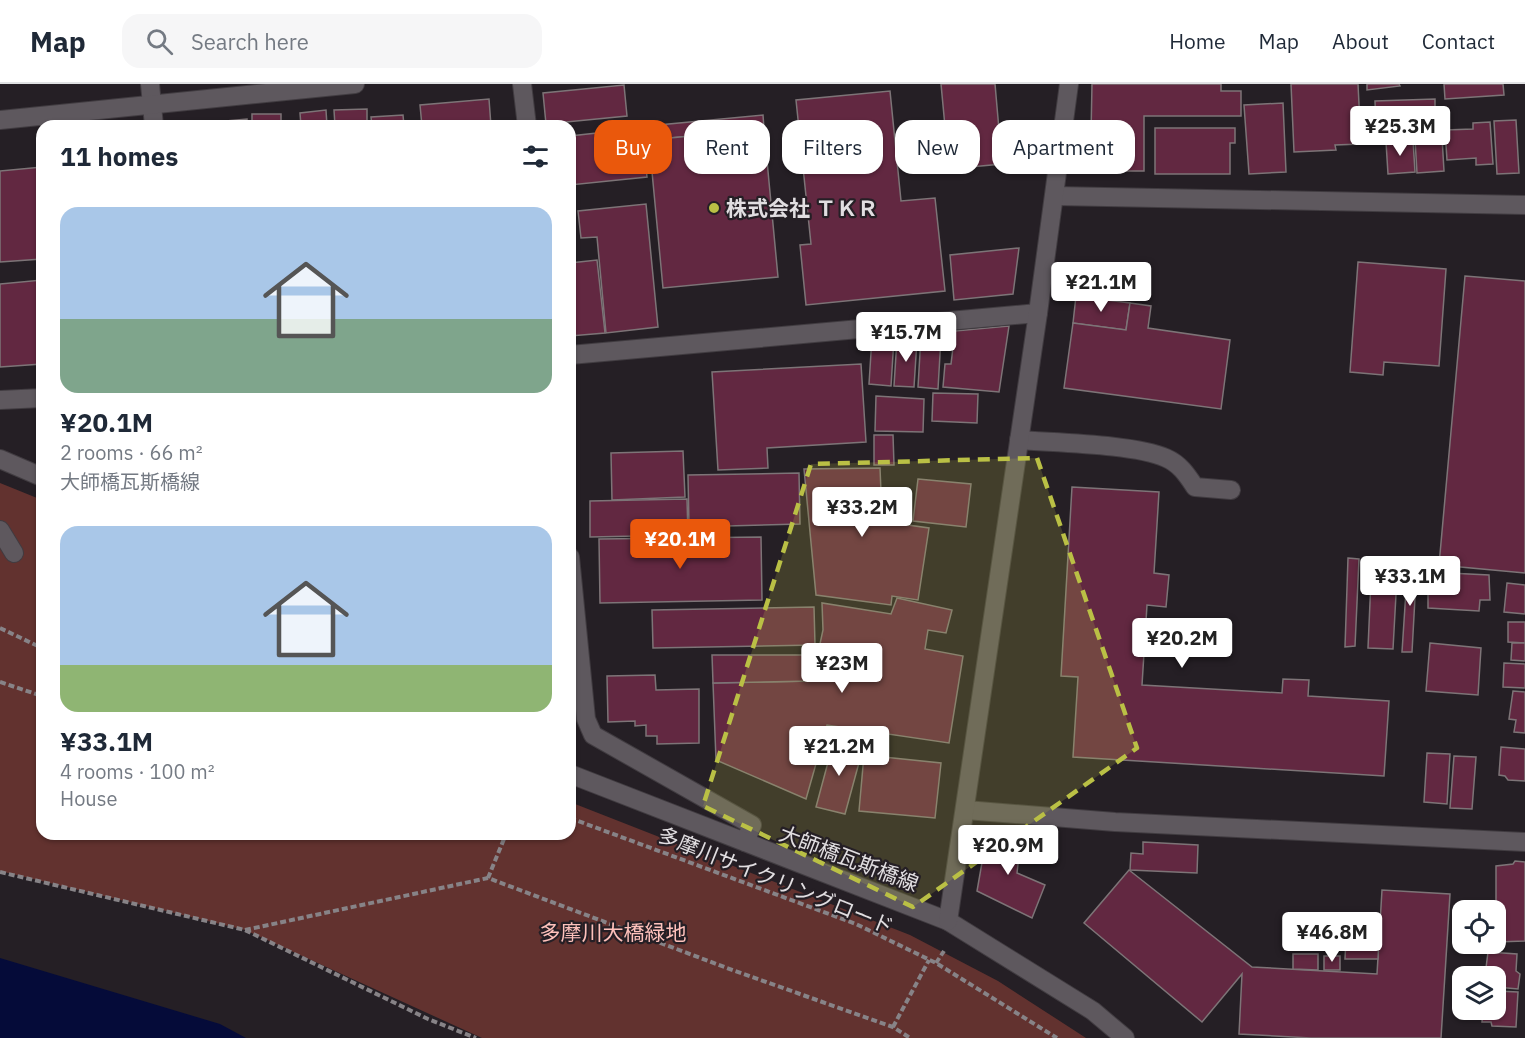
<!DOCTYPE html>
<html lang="en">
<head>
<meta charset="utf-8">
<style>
	:root { --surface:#fff; --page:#f6f6f7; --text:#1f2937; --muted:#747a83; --line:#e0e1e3; --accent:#ea580c }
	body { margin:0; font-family:"IBM Plex Sans","Noto Sans JP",sans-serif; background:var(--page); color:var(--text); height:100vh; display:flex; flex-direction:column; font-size:22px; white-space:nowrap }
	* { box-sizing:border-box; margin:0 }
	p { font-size:20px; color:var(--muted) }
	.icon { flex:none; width:33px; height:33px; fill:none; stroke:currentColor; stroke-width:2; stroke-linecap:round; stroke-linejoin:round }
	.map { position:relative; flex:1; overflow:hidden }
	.panel { position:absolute; left:36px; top:36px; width:540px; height:720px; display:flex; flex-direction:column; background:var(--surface); border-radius:18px; box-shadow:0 2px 4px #0004 }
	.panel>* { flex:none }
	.hud { position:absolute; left:594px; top:36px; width:570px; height:54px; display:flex; gap:12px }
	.fabs { position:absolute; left:1452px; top:816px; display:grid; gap:12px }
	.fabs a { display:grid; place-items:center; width:54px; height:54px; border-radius:12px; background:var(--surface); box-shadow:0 2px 4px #0004; font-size:30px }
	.price { position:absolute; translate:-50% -51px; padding:0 14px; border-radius:6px; background:#fff; color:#222; font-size:20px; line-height:39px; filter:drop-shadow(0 2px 3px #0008) }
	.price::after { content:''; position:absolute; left:50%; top:36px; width:18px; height:14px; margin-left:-9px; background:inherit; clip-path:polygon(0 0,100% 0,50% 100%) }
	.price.on { background:var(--accent); color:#fff }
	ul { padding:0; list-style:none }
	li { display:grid; align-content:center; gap:12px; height:318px; padding:0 24px }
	li span { display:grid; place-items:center; height:186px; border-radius:18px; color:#555 }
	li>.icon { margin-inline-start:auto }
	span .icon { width:108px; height:108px; fill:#fffc; stroke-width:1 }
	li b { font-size:26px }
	h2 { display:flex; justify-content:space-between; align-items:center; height:72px; padding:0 24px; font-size:26px }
	.pill { padding:0 21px; border-radius:18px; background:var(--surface); box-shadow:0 2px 4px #0004; font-size:21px; line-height:54px }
	.pill.on { background:var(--accent); color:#fff }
	header { display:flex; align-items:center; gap:36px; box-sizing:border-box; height:84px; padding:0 30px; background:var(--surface); border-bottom:2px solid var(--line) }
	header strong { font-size:28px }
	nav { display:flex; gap:33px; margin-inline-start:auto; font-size:21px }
	.search { width:420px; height:54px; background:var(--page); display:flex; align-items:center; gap:15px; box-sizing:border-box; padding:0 21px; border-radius:18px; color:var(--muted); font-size:22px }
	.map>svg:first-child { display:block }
	.green { fill:#62322f }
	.water { fill:#050b39 }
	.building { fill:#622841; stroke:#7d7477; stroke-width:1.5 }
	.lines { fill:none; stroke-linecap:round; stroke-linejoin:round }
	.minor-casing { stroke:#413c41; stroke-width:20 }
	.path { stroke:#878387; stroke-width:4; stroke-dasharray:6 3; stroke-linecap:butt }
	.minor { stroke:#5e585e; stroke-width:18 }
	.marked { fill:#bac045; fill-opacity:0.2; stroke:#bac045; stroke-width:4.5; stroke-dasharray:12 8; stroke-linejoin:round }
	.poi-dot { fill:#bac045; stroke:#251f25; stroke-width:2 }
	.labels { text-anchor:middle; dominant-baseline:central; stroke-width:4.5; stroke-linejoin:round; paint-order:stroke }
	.poi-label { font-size:21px; font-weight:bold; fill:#e1dee1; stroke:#251f25; text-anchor:start }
	.street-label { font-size:21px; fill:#e1dee1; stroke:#251f25 }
	.park-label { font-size:21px; fill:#fec1bb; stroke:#251f25 }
</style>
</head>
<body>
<header>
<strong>Map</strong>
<div class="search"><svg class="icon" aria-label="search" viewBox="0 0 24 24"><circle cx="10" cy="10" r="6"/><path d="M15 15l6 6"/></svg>Search here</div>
<nav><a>Home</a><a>Map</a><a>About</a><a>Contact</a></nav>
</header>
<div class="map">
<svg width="1525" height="954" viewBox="0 0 1525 954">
	<rect width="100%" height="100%" fill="#251f25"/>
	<polygon class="green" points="0,399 42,416 42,750 570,750 570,718 910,851 998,897 1086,954 482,954 245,846 0,787"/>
	<polygon class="water" points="0,874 220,940 246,954 0,954"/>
	<g class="building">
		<polygon points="941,0 995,0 1002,80 949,85"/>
		<polygon points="1092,0 1221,0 1221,7 1241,7 1241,32 1144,32 1144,87 1087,87 1087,50 1091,50"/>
		<polygon points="1291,0 1358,0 1361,60 1335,61 1336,66 1294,68"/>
		<polygon points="1367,0 1399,0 1400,2 1367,6"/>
		<polygon points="1444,0 1503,0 1504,11 1445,15"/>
		<polygon points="624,1 627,32 546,40 543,9"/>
		<polygon points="890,7 901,117 935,114 945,207 806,221 800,161 811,160 796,16"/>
		<polygon points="489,15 491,42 422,42 420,21"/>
		<polygon points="1435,15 1435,40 1376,43 1375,17"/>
		<polygon points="1283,19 1286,88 1249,90 1244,21"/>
		<polygon points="367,25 367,42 335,42 334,26"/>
		<polygon points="326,26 327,42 301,42 300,29"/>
		<rect x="252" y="30" width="29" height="12"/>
		<polygon points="403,31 404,42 372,42 371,33"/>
		<polygon points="763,31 764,45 649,56 648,42"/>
		<polygon points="247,35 247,42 169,42"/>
		<polygon points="1516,36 1519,89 1497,90 1494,37"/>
		<polygon points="1490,38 1493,80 1476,81 1476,74 1447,76 1445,46 1473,45 1473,39"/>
		<polygon points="642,44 647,93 570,101 570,52"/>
		<polygon points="1155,44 1235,44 1235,59 1230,59 1230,90 1155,90"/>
		<polygon points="764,45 778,193 663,204 649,56"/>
		<polygon points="1442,53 1444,87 1417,89 1415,55"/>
		<polygon points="1413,56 1415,88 1388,90 1386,58"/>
		<polygon points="42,83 42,175 0,178 0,87"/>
		<polygon points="646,120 658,243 606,249 597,153 581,154 578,127"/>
		<polygon points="1019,164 1013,210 954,216 950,171"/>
		<polygon points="597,176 605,249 570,252 570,179"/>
		<polygon points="1358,178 1446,185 1439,282 1384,278 1383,291 1350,288"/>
		<polygon points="1465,192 1525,197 1525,489 1439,481"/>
		<polygon points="42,196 42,280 0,283 0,200"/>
		<polygon points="1076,212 1130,219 1126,246 1073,239"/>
		<polygon points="1130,219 1151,222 1148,244 1230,256 1221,325 1064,304 1073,239 1126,246"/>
		<polygon points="1009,242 999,308 943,303 945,280 951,280 955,247"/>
		<polygon points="921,252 941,253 938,305 918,303"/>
		<polygon points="872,253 894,254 891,302 869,300"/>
		<polygon points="897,255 917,256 914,303 894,302"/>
		<polygon points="861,280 866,358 767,364 768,384 718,386 712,288"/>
		<polygon points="933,309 978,310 977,339 932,337"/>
		<polygon points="876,312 924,315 923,348 875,347"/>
		<polygon points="874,351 893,351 894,381 874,381"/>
		<polygon points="683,367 685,413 612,416 611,369"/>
		<polygon points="880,384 881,408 903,417 901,440 929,444 918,516 892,512 891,521 816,511 804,385"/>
		<polygon points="799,389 800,440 689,443 688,391"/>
		<polygon points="918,395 971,400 966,443 913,437"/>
		<polygon points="1072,403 1159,408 1154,489 1169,491 1166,523 1147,521 1142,601 1282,609 1283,595 1309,596 1308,612 1389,617 1384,692 1073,673 1078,593 1061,592"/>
		<polygon points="687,415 688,451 590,453 590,417"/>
		<polygon points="761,453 762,516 600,519 599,455"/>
		<polygon points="1372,473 1398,474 1393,565 1368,564"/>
		<polygon points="1348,474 1359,475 1355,562 1345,563"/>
		<polygon points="1408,476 1417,477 1412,568 1402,568"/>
		<polygon points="1428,488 1489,491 1490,516 1480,516 1479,527 1428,524"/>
		<polygon points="1507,499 1525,501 1525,530 1504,528"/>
		<polygon points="897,514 952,526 946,549 928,546 925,565 963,572 949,659 827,641 806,715 716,676 713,599 812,597 823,546 822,519 891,530"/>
		<polygon points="814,523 815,561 653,564 652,526"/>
		<polygon points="1508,538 1525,538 1525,559 1508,558"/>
		<polygon points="1430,559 1481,564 1478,611 1426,607"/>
		<polygon points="1512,559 1525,559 1525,577 1511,576"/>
		<polygon points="712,571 817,571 812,597 713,599"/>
		<polygon points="1504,579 1525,580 1525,604 1503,603"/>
		<polygon points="655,591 656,606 699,605 699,659 657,660 657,652 646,652 646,641 635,642 635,637 608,638 607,592"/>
		<polygon points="1513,607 1525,608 1525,649 1514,648 1516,636 1509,635"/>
		<polygon points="834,656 863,664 845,730 816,723"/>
		<polygon points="1501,663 1525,665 1525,697 1508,696 1505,692 1499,691"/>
		<polygon points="1427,669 1450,670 1447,720 1424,718"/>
		<polygon points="864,671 941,679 935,734 859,727"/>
		<polygon points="1454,672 1476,673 1472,725 1450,724"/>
		<polygon points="987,750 1021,754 1017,789 1045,801 1032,834 977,807"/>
		<polygon points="1143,758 1198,761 1197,789 1130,786 1131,769 1143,770"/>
		<polygon points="1515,777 1525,778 1525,857 1496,858 1496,782 1513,780"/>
		<polygon points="1129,786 1252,883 1377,890 1382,806 1450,810 1441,954 1311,954 1239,950 1242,890 1202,938 1084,839"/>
		<polygon points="1347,832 1380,833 1378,875 1345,875"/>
		<polygon points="1488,868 1517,870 1516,887 1520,890 1518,905 1496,903 1496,892 1485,892"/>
		<polygon points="1293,870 1318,870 1318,886 1293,885"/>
		<rect x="1324" y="872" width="16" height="14"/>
		<polygon points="1496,907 1518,908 1516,943 1492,942 1491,938 1482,938 1483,926 1496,926"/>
	</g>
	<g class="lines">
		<g class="minor-casing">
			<g id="minor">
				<polyline points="150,0 154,42"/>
				<polyline points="522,0 527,42"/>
				<polyline points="0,36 355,0"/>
				<polyline points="1055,112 1525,121"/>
				<polyline points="570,271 1038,229"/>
				<polyline points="0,316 42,314"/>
				<path d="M1019,356C1056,359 1135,360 1166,374C1180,380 1187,391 1195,403L1231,406"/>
				<polyline points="0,375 42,393"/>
				<polyline points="0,446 14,469"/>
				<polyline points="570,473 586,635 593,651 752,741 745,758"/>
				<polyline points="570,690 948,837 1093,927 1125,954"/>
				<polyline points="966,726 1115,738 1525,758"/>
				<polyline points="948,837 1038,229 1069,0"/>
			</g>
		</g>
		<g class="path">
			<polyline points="0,544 42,564"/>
			<polyline points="0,598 42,612"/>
			<polyline points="570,734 856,840 936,879 1057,954"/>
			<polyline points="0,788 245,846 428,935 476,954"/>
			<polyline points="488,794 506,750"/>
			<polyline points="245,846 488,794 735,887 893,943 910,954"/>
			<polyline points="936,879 944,867"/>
			<polyline points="893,943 929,876"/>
		</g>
		<use href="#minor" class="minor"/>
	</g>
	<path class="marked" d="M1037,374L1137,664L913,823L703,722L811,380Z"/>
	<circle class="poi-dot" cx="714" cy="124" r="6"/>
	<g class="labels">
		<g class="poi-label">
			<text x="726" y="124">株式会社 ＴＫＲ</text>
		</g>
		<g class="street-label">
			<text transform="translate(849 774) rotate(21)">大師橋瓦斯橋線</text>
			<text transform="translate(776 796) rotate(22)">多摩川サイクリングロード</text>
		</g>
		<g class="park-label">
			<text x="613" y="848">多摩川大橋緑地</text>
		</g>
	</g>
</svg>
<div class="fabs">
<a><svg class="icon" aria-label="locate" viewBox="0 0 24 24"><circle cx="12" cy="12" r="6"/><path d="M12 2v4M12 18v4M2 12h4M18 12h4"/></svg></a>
<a><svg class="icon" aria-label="layers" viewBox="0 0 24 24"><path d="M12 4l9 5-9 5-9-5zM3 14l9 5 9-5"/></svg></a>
</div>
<b class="price" style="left:1400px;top:73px">¥25.3M</b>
<b class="price" style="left:1101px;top:229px">¥21.1M</b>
<b class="price" style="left:906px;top:279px">¥15.7M</b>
<b class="price" style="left:862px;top:454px">¥33.2M</b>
<b class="price on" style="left:680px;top:486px">¥20.1M</b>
<b class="price" style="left:1410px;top:523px">¥33.1M</b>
<b class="price" style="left:1182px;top:585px">¥20.2M</b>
<b class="price" style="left:842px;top:610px">¥23M</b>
<b class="price" style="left:839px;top:693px">¥21.2M</b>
<b class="price" style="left:1008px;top:792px">¥20.9M</b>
<b class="price" style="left:1332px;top:879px">¥46.8M</b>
<div class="hud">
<a class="pill on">Buy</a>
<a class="pill">Rent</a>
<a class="pill">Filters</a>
<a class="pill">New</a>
<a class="pill">Apartment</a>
</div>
<section class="panel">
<h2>11 homes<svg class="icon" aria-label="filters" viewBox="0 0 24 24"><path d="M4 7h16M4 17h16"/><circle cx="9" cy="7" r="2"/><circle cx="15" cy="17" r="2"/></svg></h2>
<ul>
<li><span style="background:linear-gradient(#a9c7e8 60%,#7fa58c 0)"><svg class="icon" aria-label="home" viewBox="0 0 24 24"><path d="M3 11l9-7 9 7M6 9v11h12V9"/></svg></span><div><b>¥20.1M</b><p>2 rooms · 66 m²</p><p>大師橋瓦斯橋線</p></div></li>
<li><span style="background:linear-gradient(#a9c7e8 75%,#8fb573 0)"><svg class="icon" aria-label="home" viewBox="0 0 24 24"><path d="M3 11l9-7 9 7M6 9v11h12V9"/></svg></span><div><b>¥33.1M</b><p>4 rooms · 100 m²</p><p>House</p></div></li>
</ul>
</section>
</div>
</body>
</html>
